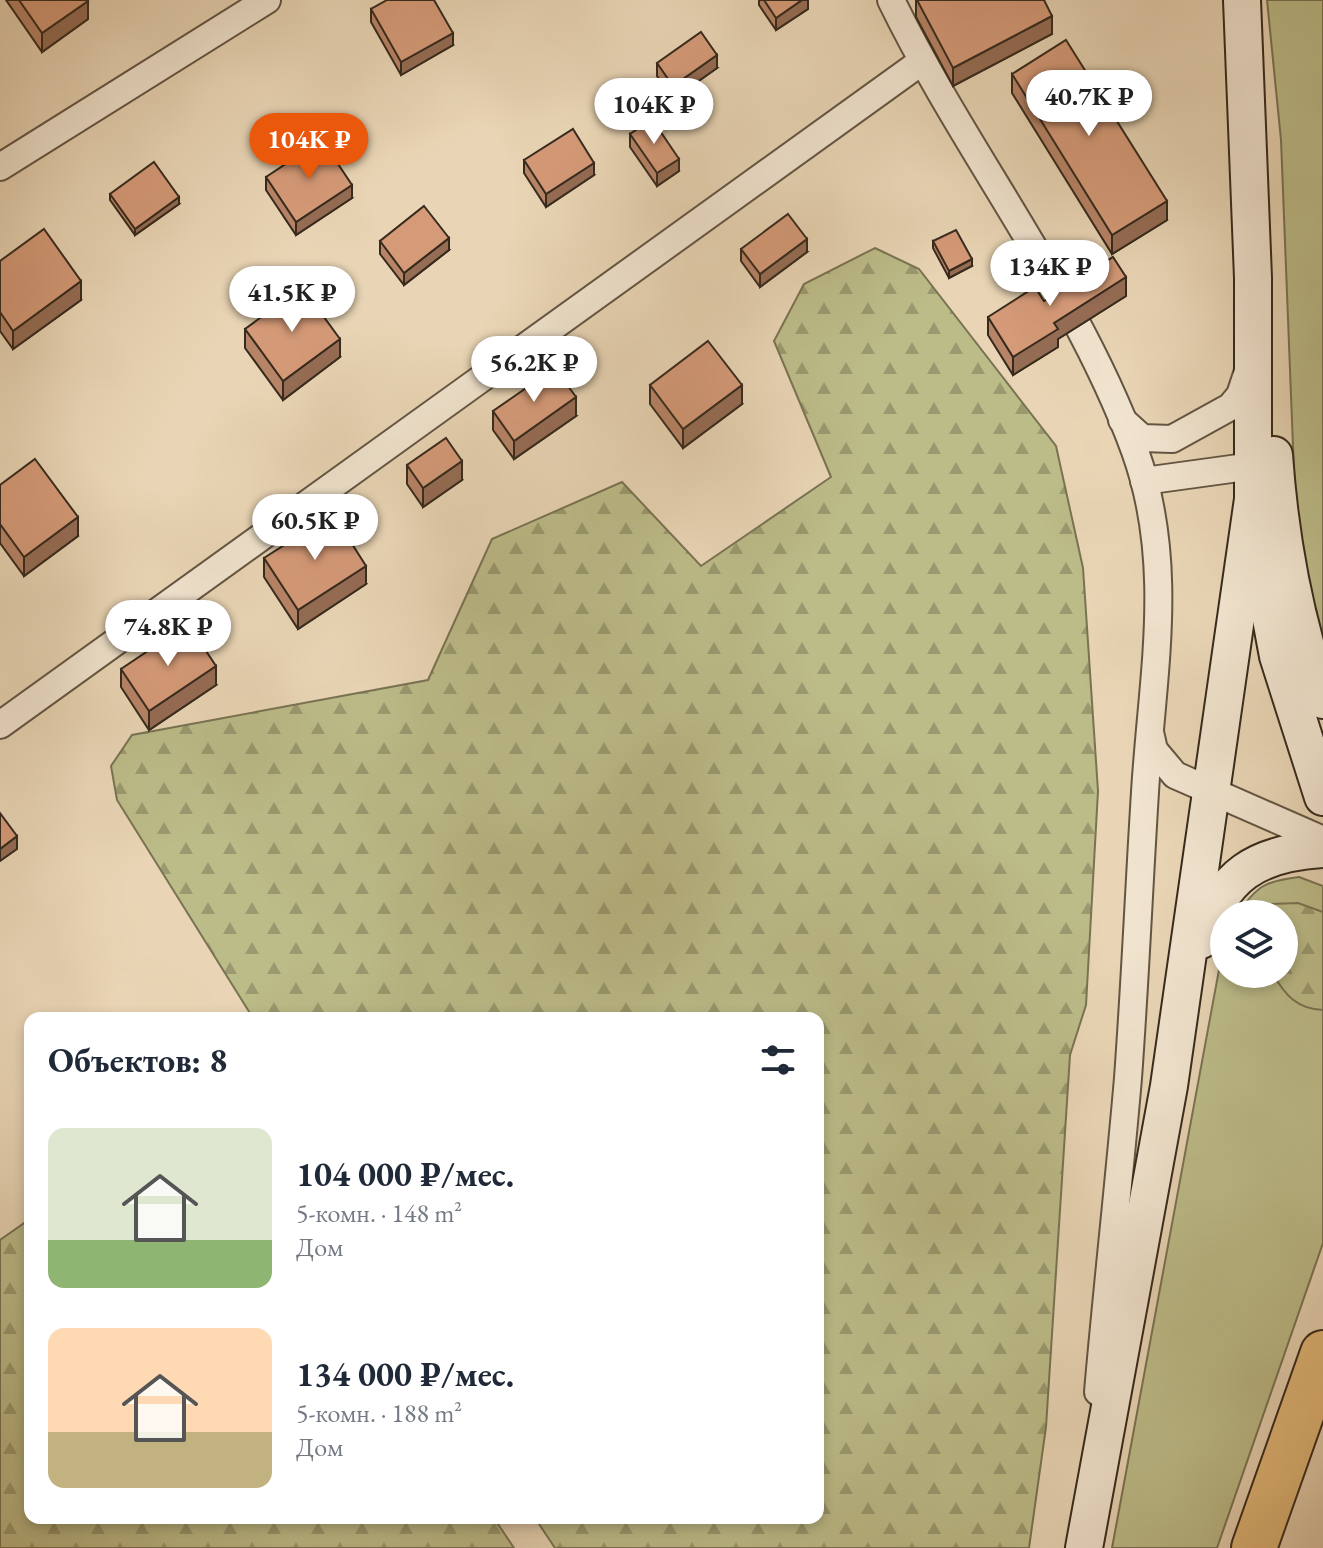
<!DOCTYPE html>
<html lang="ru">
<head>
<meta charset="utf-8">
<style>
	:root { --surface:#fff; --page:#f2f2f3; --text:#1f2937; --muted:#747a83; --accent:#ea580c }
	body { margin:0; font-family:"EB Garamond",serif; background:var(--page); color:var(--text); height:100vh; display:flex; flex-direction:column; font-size:30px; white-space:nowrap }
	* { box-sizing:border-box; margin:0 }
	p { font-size:26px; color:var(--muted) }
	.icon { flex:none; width:44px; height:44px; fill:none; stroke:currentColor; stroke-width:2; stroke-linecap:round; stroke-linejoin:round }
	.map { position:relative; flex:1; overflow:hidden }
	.details { position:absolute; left:24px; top:1012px; width:800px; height:512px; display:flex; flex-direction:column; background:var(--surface); border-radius:16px; box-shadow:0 4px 12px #0003 }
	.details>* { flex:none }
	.tools { position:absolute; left:1210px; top:900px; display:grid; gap:16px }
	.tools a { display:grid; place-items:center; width:88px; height:88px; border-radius:50%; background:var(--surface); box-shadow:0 4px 12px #0003; font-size:40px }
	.price { position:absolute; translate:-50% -68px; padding:0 18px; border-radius:28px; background:#fff; color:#222; font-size:26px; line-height:52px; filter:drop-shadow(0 2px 4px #0008) }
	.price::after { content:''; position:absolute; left:50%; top:48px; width:24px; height:18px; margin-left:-12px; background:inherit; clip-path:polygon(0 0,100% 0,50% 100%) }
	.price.on { background:var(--accent); color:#fff }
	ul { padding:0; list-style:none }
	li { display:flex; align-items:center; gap:24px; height:200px; padding:0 24px }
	li span { display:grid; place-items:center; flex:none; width:224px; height:160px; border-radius:16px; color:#555 }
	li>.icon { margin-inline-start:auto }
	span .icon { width:96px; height:96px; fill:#fffc; stroke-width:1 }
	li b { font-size:34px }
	h2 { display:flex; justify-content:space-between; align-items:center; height:96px; padding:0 24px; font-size:34px }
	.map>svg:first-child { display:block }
	.grass { fill:#bcbc89; stroke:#797353; stroke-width:2 }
	.forest { fill:url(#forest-firs); stroke:#797353; stroke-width:2 }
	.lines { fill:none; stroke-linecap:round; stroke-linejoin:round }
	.street-casing { stroke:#635543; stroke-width:30 }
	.secondary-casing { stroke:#362a1d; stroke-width:40 }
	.highway-casing { stroke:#362a1d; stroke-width:48 }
	.street { stroke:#f1e4cf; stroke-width:26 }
	.secondary { stroke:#f1e4cf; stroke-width:36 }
	.highway { stroke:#e4ba7a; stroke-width:44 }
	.wall { fill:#b78467; stroke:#362a1d; stroke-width:2 }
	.shaded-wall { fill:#956c54; stroke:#362a1d; stroke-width:2 }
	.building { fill:#d59a78; stroke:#362a1d; stroke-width:2 }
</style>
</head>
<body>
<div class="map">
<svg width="1323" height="1548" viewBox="0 0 1323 1548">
	<defs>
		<pattern id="forest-firs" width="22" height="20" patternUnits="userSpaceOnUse" patternTransform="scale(2)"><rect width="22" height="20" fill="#bcbc89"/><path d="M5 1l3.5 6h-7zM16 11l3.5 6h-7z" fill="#9a996f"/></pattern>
	</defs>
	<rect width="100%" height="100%" fill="#e9d5b5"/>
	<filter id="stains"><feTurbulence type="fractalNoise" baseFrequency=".0025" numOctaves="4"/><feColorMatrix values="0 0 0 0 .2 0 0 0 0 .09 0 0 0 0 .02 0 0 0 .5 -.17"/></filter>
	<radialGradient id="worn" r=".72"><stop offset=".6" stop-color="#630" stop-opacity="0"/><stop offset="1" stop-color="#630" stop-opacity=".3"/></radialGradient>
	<g class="grass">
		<polygon points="1267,0 1323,0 1323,651 1296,523 1281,140"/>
		<path d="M1299,877L1323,886V1243L1217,1548H1112L1221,959L1224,948V974H1284V914H1237C1257,886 1265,881 1299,877Z"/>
	</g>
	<g class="forest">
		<polygon points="875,248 919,269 1056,446 1083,568 1098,791 1086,1005 1070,1055 1046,1427 1029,1548 555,1548 535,1518 818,1518 818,1018 253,1018 117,800 111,766 132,735 428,680 492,539 622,482 701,566 831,477 774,341 804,284"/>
		<path d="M1298,903L1323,912V1010C1297,1009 1285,995 1273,974H1284V914H1263L1271,904Z"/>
		<polygon points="30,1219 30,1518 494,1518 514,1548 0,1548 0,1240"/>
	</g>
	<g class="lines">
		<g class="street-casing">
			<g id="street">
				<path d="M891,0C966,154 1076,290 1135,451C1176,565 1152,676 1145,792C1139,888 1135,983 1128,1078C1119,1183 1107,1288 1098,1392"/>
				<polyline points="0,167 267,0"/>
				<polyline points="1122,420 1142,438 1172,439 1230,407 1240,395 1249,368"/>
				<polyline points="1144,481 1253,466"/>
				<polyline points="0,725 921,62"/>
				<polyline points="1150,732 1154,750 1175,775 1323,840"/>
			</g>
		</g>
		<g class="secondary-casing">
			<g id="secondary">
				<path d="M1274,455C1280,540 1294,619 1323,700"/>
				<polyline points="1257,544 1278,656 1323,797"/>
				<path d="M1201,940C1222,875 1256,853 1323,849"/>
				<polyline points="1084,1548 1169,1086 1253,499 1253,278 1242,0"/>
			</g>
		</g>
		<g class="highway-casing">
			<polyline id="highway" points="1254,1548 1323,1353"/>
		</g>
		<use href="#street" class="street"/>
		<use href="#secondary" class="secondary"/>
		<use href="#highway" class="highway"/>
	</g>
	<g class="wall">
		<polygon points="6,0 87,0 88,19 42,52"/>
		<polygon points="759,0 808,0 808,9 776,30 759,5"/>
		<polygon points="916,0 1044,0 1052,34 953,86 916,17"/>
		<polygon points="371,9 453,45 401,75 371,22"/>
		<polygon points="657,63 717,68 673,99 657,76"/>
		<polygon points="1012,74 1167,220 1112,254 1012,93"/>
		<polygon points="630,134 679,171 657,186 630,147"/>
		<polygon points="524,160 594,175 546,207 524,173"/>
		<polygon points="266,177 352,198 296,235 266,190"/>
		<polygon points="110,194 179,204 135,235 110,200"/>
		<polygon points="380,241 449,250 404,285 380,254"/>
		<polygon points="933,241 972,266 949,278 933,248"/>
		<polygon points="741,249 807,252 760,287 741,261"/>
		<polygon points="0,261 81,300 13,349 0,331"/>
		<polygon points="1126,296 1058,339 1058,347 1013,375 988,335 988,317 1044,301"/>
		<polygon points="245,329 340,357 283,400 245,348"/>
		<polygon points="650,385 742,404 683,448 650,404"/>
		<polygon points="493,411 576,416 514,459 493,430"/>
		<polygon points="407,465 462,480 423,507 407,484"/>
		<polygon points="0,485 78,536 24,576 0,543"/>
		<polygon points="264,558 366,584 298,629 264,577"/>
		<polygon points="121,669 216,685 149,730 121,687"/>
	</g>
	<g class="shaded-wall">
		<polygon points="802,0 808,0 808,9 776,30 776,18"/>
		<polygon points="88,1 88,19 42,52 42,33"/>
		<polygon points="1052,16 1052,34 953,86 953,68"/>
		<polygon points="453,33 453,45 401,75 401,62"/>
		<polygon points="717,55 717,68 673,99 673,86"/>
		<polygon points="679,159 679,171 657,186 657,173"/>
		<polygon points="594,163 594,175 546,207 546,194"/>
		<polygon points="352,185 352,198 296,235 296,222"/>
		<polygon points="179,197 179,204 135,235 135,229"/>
		<polygon points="1167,201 1167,220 1112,254 1112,235"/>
		<polygon points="449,238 449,250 404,285 404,273"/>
		<polygon points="807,239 807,252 760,287 760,274"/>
		<polygon points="972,259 972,266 949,278 949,271"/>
		<polygon points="1126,277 1126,296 1058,339 1058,347 1013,375 1013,357 1054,323"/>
		<polygon points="81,281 81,300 13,349 13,331"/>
		<polygon points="340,339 340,357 283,400 283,381"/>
		<polygon points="742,385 742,404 683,448 683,429"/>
		<polygon points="576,397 576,416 514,459 514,441"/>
		<polygon points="462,461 462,480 423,507 423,488"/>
		<polygon points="78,517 78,536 24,576 24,557"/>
		<polygon points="366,566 366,584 298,629 298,610"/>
		<polygon points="216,666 216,685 149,730 149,711"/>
		<polygon points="17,836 17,849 0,861 0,849"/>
	</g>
	<g class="building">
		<polygon points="19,0 87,0 88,1 42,33"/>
		<polygon points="387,0 434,0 453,33 401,62 371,9"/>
		<polygon points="764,0 802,0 776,18"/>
		<polygon points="917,0 1044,0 1052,16 953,68"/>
		<polygon points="701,32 717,55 673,86 657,63"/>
		<polygon points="1066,40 1167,201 1112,235 1012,74"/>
		<polygon points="652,119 679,159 657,173 630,134"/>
		<polygon points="573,129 594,163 546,194 524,160"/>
		<polygon points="322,140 352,185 296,222 266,177"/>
		<polygon points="154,162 179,197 135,229 110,194"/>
		<polygon points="424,206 449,238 404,273 380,241"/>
		<polygon points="788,214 807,239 760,274 741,249"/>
		<polygon points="44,229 81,281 13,331 0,312 0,261"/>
		<polygon points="956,230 972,259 949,271 933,241"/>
		<polygon points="1113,257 1126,277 1054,323 1058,329 1013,357 988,317 1035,287 1044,301"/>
		<polygon points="302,287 340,339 283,381 245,329"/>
		<polygon points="708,341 742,385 683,429 650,385"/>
		<polygon points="555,368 576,397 514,441 493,411"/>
		<polygon points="446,438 462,461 423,488 407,465"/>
		<polygon points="35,459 78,517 24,557 0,524 0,485"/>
		<polygon points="333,514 366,566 298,610 264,558"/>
		<polygon points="188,624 216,666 149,711 121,669"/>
		<polygon points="0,813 17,836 0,849"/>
	</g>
	<rect width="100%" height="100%" filter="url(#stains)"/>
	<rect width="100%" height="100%" fill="url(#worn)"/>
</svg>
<div class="tools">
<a><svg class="icon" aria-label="layers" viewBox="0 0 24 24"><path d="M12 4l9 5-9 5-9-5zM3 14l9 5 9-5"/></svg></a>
</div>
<b class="price" style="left:1089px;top:138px">40.7K ₽</b>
<b class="price" style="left:654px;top:146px">104K ₽</b>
<b class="price on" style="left:309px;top:181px">104K ₽</b>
<b class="price" style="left:1050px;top:308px">134K ₽</b>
<b class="price" style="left:292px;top:334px">41.5K ₽</b>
<b class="price" style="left:534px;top:404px">56.2K ₽</b>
<b class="price" style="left:315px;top:562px">60.5K ₽</b>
<b class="price" style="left:168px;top:668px">74.8K ₽</b>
<section class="details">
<h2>Объектов: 8<svg class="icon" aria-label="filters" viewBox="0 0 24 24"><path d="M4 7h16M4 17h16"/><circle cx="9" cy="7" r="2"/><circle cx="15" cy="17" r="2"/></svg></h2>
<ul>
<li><span style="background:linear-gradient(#dfe7d0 70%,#8fb573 0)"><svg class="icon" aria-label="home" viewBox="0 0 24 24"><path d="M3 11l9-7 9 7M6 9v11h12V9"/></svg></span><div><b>104 000 ₽/мес.</b><p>5-комн. · 148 m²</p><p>Дом</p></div></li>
<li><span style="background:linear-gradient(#ffd9b3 65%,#c2b280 0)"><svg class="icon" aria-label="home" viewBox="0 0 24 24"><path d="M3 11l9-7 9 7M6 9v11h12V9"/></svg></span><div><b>134 000 ₽/мес.</b><p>5-комн. · 188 m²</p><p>Дом</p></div></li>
</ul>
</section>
</div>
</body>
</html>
